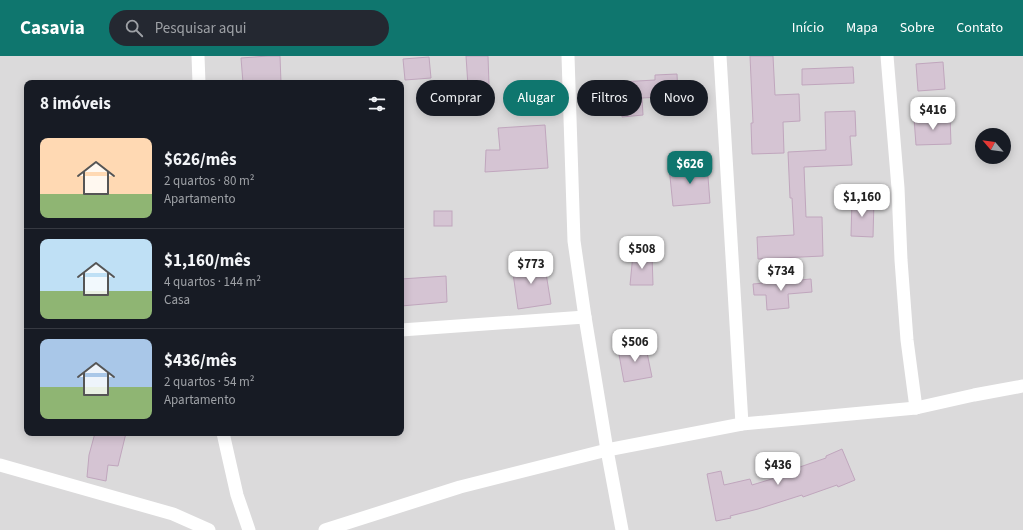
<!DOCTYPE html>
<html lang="pt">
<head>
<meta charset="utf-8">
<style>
	:root { --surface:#171b24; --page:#242831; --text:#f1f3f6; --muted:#9ea1a6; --line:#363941; --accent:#0f766e }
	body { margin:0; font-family:"Source Sans 3",sans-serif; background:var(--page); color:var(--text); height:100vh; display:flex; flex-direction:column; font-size:15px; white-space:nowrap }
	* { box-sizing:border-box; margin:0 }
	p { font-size:13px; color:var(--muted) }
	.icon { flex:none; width:22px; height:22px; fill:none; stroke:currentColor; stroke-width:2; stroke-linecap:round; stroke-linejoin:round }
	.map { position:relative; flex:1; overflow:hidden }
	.sheet { position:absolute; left:24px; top:24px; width:380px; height:356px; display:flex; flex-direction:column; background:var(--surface); border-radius:8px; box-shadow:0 2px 10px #0003 }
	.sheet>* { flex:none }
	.hud { position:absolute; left:416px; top:24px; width:380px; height:36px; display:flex; gap:8px }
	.needle { width:26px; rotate:298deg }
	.controls { position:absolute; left:975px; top:72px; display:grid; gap:8px }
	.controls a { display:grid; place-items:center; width:36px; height:36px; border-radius:50%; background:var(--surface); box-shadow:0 2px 10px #0003; font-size:20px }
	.price { position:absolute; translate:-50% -34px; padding:0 9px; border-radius:8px; background:#fff; color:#222; font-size:13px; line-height:26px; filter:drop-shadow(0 1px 2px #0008) }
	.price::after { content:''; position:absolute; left:50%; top:24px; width:12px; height:9px; margin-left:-6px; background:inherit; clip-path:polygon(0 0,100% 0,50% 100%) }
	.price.current { background:var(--accent); color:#fff }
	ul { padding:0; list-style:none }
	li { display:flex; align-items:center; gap:12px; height:100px; padding:0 16px }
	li+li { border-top:1px solid var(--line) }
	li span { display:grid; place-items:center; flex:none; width:112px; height:80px; border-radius:8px; color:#555 }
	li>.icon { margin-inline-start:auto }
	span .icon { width:48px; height:48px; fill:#fffc; stroke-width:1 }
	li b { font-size:17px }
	h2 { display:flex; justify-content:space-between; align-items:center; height:48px; padding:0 16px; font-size:17px }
	.chip { padding:0 14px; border-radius:18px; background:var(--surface); box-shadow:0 2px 10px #0003; font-size:14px; line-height:36px }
	.chip.current { background:var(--accent); color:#fff }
	header { display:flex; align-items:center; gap:24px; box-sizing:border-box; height:56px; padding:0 20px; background:var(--accent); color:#fff }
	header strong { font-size:19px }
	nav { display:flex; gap:22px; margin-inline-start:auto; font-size:14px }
	.search { width:280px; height:36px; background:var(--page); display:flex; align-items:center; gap:10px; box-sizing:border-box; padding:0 14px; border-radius:22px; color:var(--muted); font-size:15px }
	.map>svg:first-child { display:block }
	.residential { fill:#dbdadb; fill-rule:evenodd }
	.building { fill:#d5c4d3; stroke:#c0a6bd }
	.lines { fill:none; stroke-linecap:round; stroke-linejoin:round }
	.minor { stroke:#fff; stroke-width:13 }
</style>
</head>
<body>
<header>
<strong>Casavia</strong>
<div class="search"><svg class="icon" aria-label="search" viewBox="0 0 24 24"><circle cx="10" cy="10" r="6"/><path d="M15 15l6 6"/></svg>Pesquisar aqui</div>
<nav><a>Início</a><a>Mapa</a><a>Sobre</a><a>Contato</a></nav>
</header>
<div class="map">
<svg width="1023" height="474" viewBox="0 0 1023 474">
	<rect width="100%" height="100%" fill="#eee3eb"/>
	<path class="residential" d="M0,0H1023V474H0ZM27,27H401V377H27ZM982,79H1004V101H982Z"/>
	<g class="building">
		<polygon points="268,0 280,0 281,27 243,27 241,2"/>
		<polygon points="466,0 488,0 489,29 468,30"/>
		<polygon points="750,0 773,0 775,39 799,38 800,65 783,66 784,97 752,98 751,67 753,67"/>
		<polygon points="429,1 431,22 405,24 403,3"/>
		<polygon points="943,6 945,33 918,35 916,8"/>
		<polygon points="853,11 854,27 802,29 802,13"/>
		<polygon points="677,18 678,40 642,42 643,59 622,61 620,26 655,24 655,19"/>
		<polygon points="474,40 475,52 455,53 454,41"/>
		<polygon points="855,55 856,80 850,80 852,109 804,111 806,161 822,161 823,200 758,203 757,181 794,179 792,142 790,142 788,96 826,94 825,56"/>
		<polygon points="950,60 951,88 916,89 914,62"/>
		<polygon points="545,69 548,112 485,116 486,94 500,94 498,72"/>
		<polygon points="707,108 710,147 673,150 669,111"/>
		<polygon points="852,143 874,144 873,181 851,180"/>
		<rect x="434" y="155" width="18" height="15"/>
		<polygon points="633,198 652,198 653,229 630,229"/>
		<polygon points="544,205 551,248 518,253 512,210"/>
		<polygon points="446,220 447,246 401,250 401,223"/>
		<polygon points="811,223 812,236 788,238 789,252 767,254 766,239 754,239 753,228"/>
		<polygon points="645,287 652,321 624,326 618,293"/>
		<polygon points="95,377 126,377 118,410 108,409 106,425 87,421 89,399"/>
		<polygon points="842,393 855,424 838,431 837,429 803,441 802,439 758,453 730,460 731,462 716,465 707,418 721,415 724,429 750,423 752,429 795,416 794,413 826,402 826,400"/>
	</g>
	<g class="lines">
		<g class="minor">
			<polyline points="198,0 199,27"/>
			<polyline points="568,0 574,185 585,261 607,394 622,474"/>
			<polyline points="720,0 742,368"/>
			<polyline points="887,0 898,132 901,204 907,284 916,352"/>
			<polyline points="401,274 585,261"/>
			<polyline points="223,377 237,439 249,474"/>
			<polyline points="0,409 173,458 209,474"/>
			<polyline points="325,474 460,431 607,394 742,368 916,352 974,339 1023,330"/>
		</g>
	</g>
</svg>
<div class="controls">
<a><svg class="needle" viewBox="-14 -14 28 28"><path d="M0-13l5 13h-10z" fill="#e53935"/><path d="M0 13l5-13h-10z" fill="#9ea1a6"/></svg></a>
</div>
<b class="price" style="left:933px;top:75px">$416</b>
<b class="price current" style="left:690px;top:129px">$626</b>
<b class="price" style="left:862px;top:162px">$1,160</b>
<b class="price" style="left:642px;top:214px">$508</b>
<b class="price" style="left:531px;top:229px">$773</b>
<b class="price" style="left:781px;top:236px">$734</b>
<b class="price" style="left:635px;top:307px">$506</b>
<b class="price" style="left:778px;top:430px">$436</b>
<div class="hud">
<a class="chip">Comprar</a>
<a class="chip current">Alugar</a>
<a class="chip">Filtros</a>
<a class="chip">Novo</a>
</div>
<section class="sheet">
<h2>8 imóveis<svg class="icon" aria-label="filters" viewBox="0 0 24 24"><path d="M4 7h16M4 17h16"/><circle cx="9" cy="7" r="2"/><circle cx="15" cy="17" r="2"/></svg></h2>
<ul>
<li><span style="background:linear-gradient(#ffd9b3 70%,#8fb573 0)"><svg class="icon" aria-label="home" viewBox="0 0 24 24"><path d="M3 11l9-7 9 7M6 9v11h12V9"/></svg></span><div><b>$626/mês</b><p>2 quartos · 80 m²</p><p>Apartamento</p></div></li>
<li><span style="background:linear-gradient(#bfe0f5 65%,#8fb573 0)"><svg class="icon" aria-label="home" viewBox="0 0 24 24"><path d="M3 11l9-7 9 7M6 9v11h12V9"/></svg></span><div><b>$1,160/mês</b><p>4 quartos · 144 m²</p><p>Casa</p></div></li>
<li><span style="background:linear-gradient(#a9c7e8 60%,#8fb573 0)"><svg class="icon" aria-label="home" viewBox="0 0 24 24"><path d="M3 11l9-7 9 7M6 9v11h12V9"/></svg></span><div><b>$436/mês</b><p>2 quartos · 54 m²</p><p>Apartamento</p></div></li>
</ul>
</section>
</div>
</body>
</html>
